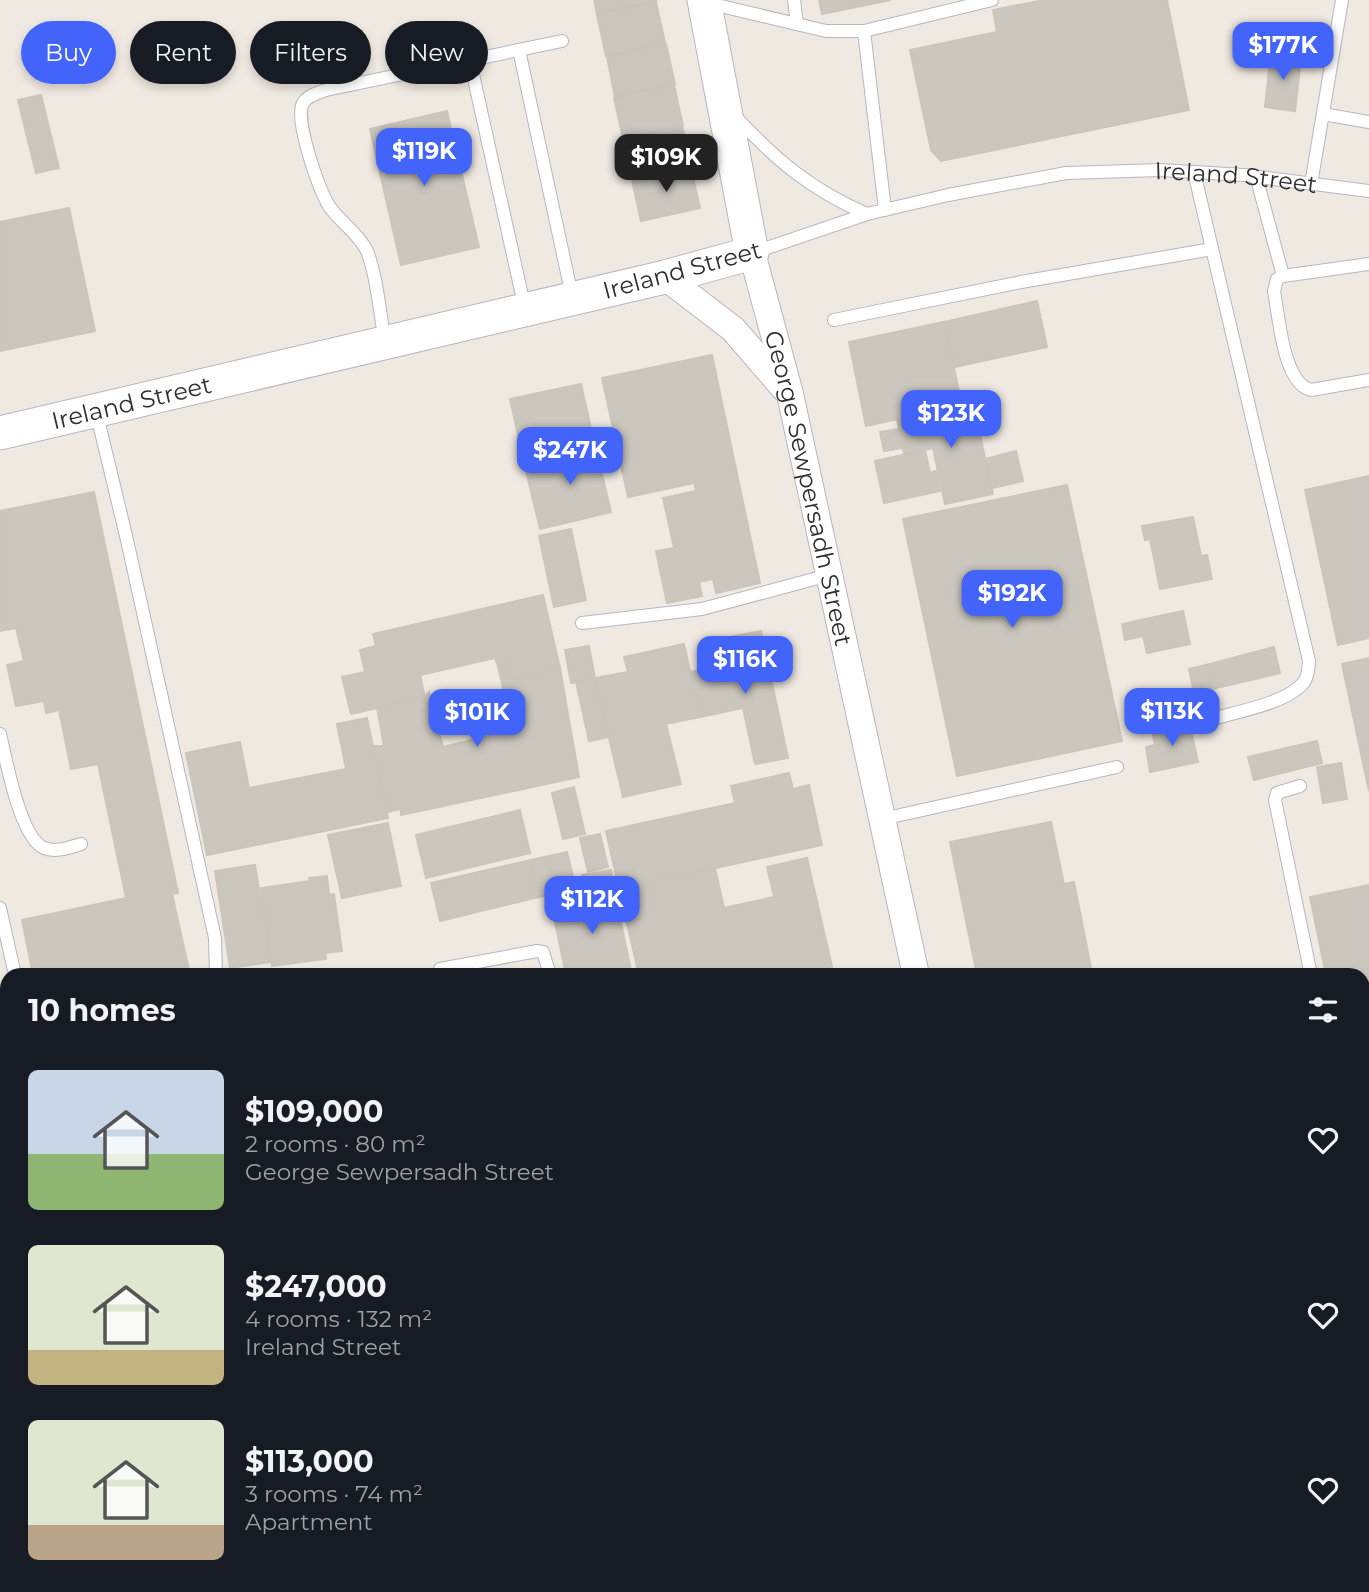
<!DOCTYPE html>
<html lang="en">
<head>
<meta charset="utf-8">
<style>
	:root { --surface:#171b24; --page:#242831; --text:#f1f3f6; --muted:#9ea1a6; --accent:#4264fb }
	body { margin:0; font-family:Montserrat,sans-serif; background:var(--page); color:var(--text); height:100vh; display:flex; flex-direction:column; font-size:26px; white-space:nowrap }
	* { box-sizing:border-box; margin:0 }
	p { font-size:23px; color:var(--muted) }
	.icon { flex:none; width:38px; height:38px; fill:none; stroke:currentColor; stroke-width:2; stroke-linecap:round; stroke-linejoin:round }
	.map { position:relative; flex:1; overflow:hidden }
	.panel { position:absolute; left:0px; top:968px; width:1370px; height:625px; display:flex; flex-direction:column; background:var(--surface); border-radius:21px 21px 0 0; box-shadow:0 4px 10px #0003 }
	.panel>* { flex:none }
	.banner { position:absolute; left:21px; top:21px; width:700px; height:63px; display:flex; gap:14px }
	.price { position:absolute; translate:-50% -60px; padding:0 16px; border-radius:14px; background:var(--accent); color:#fff; font-size:23px; line-height:46px; filter:drop-shadow(0 2px 4px #0008) }
	.price::after { content:''; position:absolute; left:50%; top:42px; width:21px; height:16px; margin-left:-10px; background:inherit; clip-path:polygon(0 0,100% 0,50% 100%) }
	.price.on { background:#222; color:#fff }
	ul { padding:0; list-style:none }
	li { display:flex; align-items:center; gap:21px; height:175px; padding:0 28px }
	li span { display:grid; place-items:center; flex:none; width:196px; height:140px; border-radius:10px; color:#555 }
	li>.icon { margin-inline-start:auto }
	span .icon { width:84px; height:84px; fill:#fffc; stroke-width:1 }
	li b { font-size:30px }
	h2 { display:flex; justify-content:space-between; align-items:center; height:84px; padding:0 28px; font-size:30px }
	.pill { padding:0 24px; border-radius:32px; background:var(--surface); box-shadow:0 4px 10px #0003; font-size:24px; line-height:63px }
	.pill.on { background:var(--accent); color:#fff }
	.map>svg:first-child { display:block }
	.building { fill:#cbc7bf; stroke:#cbc5ba; stroke-width:2 }
	.lines { fill:none; stroke-linecap:round; stroke-linejoin:round }
	.service-casing { stroke:#b4b7c1; stroke-width:14 }
	.minor-casing { stroke:#b4b7c1; stroke-width:28 }
	.tertiary-casing { stroke:#b4b7c1; stroke-width:35 }
	.service { stroke:#fff; stroke-width:12 }
	.minor { stroke:#fff; stroke-width:26 }
	.tertiary { stroke:#fff; stroke-width:33 }
	.labels { text-anchor:middle; dominant-baseline:central; stroke-width:5; stroke-linejoin:round; paint-order:stroke }
	.street-label { font-size:24px; fill:#2e2e2e; stroke:#fff }
</style>
</head>
<body>
<div class="map">
<svg width="1369" height="1592" viewBox="0 0 1369 1592">
	<rect width="100%" height="100%" fill="#efe9e1"/>
	<g class="building">
		<polygon points="594,0 655,0 656,1 597,14"/>
		<polygon points="819,0 891,0 822,14"/>
		<polygon points="1044,0 1167,0 1189,110 941,161 931,150 910,50 997,32 993,10"/>
		<polygon points="656,2 665,43 606,56 597,15"/>
		<polygon points="666,44 675,84 615,97 607,57"/>
		<polygon points="1271,53 1301,58 1295,111 1265,107"/>
		<polygon points="674,85 683,126 623,138 614,98"/>
		<polygon points="41,95 59,168 36,173 18,100"/>
		<polygon points="447,111 479,247 401,265 370,129"/>
		<polygon points="682,126 691,167 631,179 622,139"/>
		<polygon points="691,168 700,208 641,221 632,180"/>
		<polygon points="69,208 95,331 0,351 0,222"/>
		<polygon points="1037,301 1047,347 955,367 944,322"/>
		<polygon points="944,322 962,405 866,426 849,342"/>
		<polygon points="712,355 760,583 716,593 713,579 699,582 702,596 667,603 656,551 674,548 663,498 696,491 694,483 628,497 602,378"/>
		<polygon points="581,384 593,437 555,444 559,467 527,475 510,399"/>
		<polygon points="973,403 993,494 945,504 933,448 904,454 897,419"/>
		<polygon points="899,429 902,448 884,451 880,432"/>
		<polygon points="594,440 611,512 540,529 527,475 559,467 555,449"/>
		<polygon points="925,450 930,473 936,471 940,491 884,503 875,461"/>
		<polygon points="1016,451 1023,481 992,488 985,459"/>
		<polygon points="1369,476 1369,638 1338,645 1305,490"/>
		<polygon points="1067,485 1122,741 957,776 903,519"/>
		<polygon points="94,492 178,893 172,894 189,970 165,975 33,975 22,920 126,898 98,764 71,769 59,710 46,713 44,701 16,706 7,665 24,661 16,628 0,631 0,511"/>
		<polygon points="1193,517 1201,556 1207,555 1212,579 1160,589 1150,539 1145,540 1142,526"/>
		<polygon points="571,529 586,600 554,607 539,536"/>
		<polygon points="543,595 560,668 513,679 509,663 498,666 495,658 420,675 425,697 351,714 342,677 365,672 360,650 376,646 373,634"/>
		<polygon points="1183,611 1190,644 1147,653 1143,636 1125,640 1122,624"/>
		<polygon points="761,631 788,758 755,764 743,708 700,717 690,672 735,663 730,637"/>
		<polygon points="684,644 700,717 666,724 681,784 623,797 595,678 628,672 624,657"/>
		<polygon points="589,646 595,678 571,683 565,650"/>
		<polygon points="1274,647 1280,673 1212,689 1206,665"/>
		<polygon points="1369,658 1369,791 1342,664"/>
		<polygon points="509,663 513,679 560,668 579,777 401,815 401,809 387,812 373,746 384,746 377,708 425,697 429,692 443,747 513,730 498,666"/>
		<polygon points="1206,665 1212,689 1194,693 1189,669"/>
		<polygon points="595,678 609,737 589,741 576,682"/>
		<polygon points="367,718 388,818 207,855 186,753 240,742 249,788 346,769 337,724"/>
		<polygon points="1189,722 1198,762 1150,772 1146,747 1155,745 1152,730"/>
		<polygon points="1317,741 1322,763 1254,780 1248,757"/>
		<polygon points="1341,763 1347,799 1323,803 1317,767"/>
		<polygon points="789,773 793,789 809,785 822,845 619,889 606,831 735,803 731,786"/>
		<polygon points="574,787 585,834 563,839 552,793"/>
		<polygon points="520,810 530,853 426,878 416,835"/>
		<polygon points="1051,822 1064,884 1074,882 1092,973 1097,972 1097,975 977,975 950,842"/>
		<polygon points="388,823 401,886 342,898 328,835"/>
		<polygon points="600,834 608,867 588,872 580,838"/>
		<polygon points="567,852 576,889 539,897 531,860"/>
		<polygon points="807,858 833,971 818,975 639,975 619,889 715,868 724,908 774,897 767,867"/>
		<polygon points="531,860 539,897 440,921 431,883"/>
		<polygon points="255,865 271,962 230,968 215,871"/>
		<polygon points="611,870 613,885 584,889 582,875"/>
		<polygon points="327,876 329,895 334,894 342,951 325,953 326,959 272,966 261,888 310,881 309,878"/>
		<polygon points="1369,885 1369,1112 1363,1113 1363,975 1326,975 1310,897"/>
		<polygon points="614,890 632,975 566,975 551,903"/>
		<polygon points="0,1068 7,1072 7,1517 0,1518"/>
		<polygon points="1369,1357 1369,1532 1363,1507 1363,1359"/>
		<polygon points="292,1586 313,1586 314,1592 276,1592 276,1589"/>
		<polygon points="331,1586 358,1586 359,1592 315,1592 315,1589"/>
		<polygon points="461,1586 515,1586 516,1592 462,1592"/>
		<polygon points="604,1586 715,1586 716,1592 606,1592"/>
		<polygon points="725,1586 810,1586 811,1592 716,1592 715,1588"/>
		<polygon points="927,1586 963,1586 964,1592 895,1592"/>
		<polygon points="1099,1586 1234,1586 1203,1592 1100,1592"/>
		<polygon points="1251,1586 1306,1586 1308,1592 1253,1592"/>
	</g>
	<g class="lines">
		<g class="service-casing">
			<g id="service">
				<polyline points="794,0 797,24"/>
				<polyline points="708,3 826,31 864,31 992,0"/>
				<polyline points="864,31 885,210"/>
				<polyline points="519,50 572,296"/>
				<polyline points="470,61 525,309"/>
				<polyline points="1323,114 1369,122"/>
				<path d="M735,116C776,160 811,190 867,214"/>
				<path d="M1194,172L1309,661C1308,669 1309,675 1304,682C1288,703 1236,712 1212,719"/>
				<polyline points="1256,176 1283,276"/>
				<polyline points="1311,184 1342,0"/>
				<path id="s1" d="M752,253L867,214L948,195L1066,173L1160,170L1244,175L1369,191"/>
				<path d="M1369,264L1283,276L1277,279L1274,291C1279,317 1283,383 1311,390L1369,380"/>
				<polyline points="834,320 1021,282 1212,249"/>
				<path d="M385,342C380,314 377,277 367,251C359,234 340,222 329,206C319,189 294,120 303,103C308,95 318,93 326,90L562,41"/>
				<polyline points="96,411 127,540 215,938 216,975"/>
				<polyline points="582,623 702,609 829,575"/>
				<path d="M0,734C6,759 20,838 44,848C56,853 70,847 81,844"/>
				<polyline points="1300,786 1277,793 1275,800 1311,975"/>
				<polyline points="882,819 1117,767"/>
				<polyline points="0,908 15,975"/>
				<polyline points="440,969 537,951 543,952 550,975"/>
				<polyline points="0,1033 7,1032"/>
				<polyline points="1363,1227 1369,1255"/>
				<polyline points="1363,1310 1369,1309"/>
				<polyline points="173,1586 174,1592"/>
				<polyline points="399,1586 401,1592"/>
				<polyline points="559,1586 561,1592"/>
				<polyline points="852,1592 879,1586"/>
			</g>
		</g>
		<g class="minor-casing">
			<g id="minor">
				<path id="s2" d="M752,253L790,394L916,975"/>
				<polyline points="665,277 733,329 784,388"/>
				<polyline points="1045,1586 1047,1592"/>
				<polyline points="57,1592 88,1586"/>
			</g>
		</g>
		<g class="tertiary-casing">
			<g id="tertiary">
				<path id="s3" d="M0,433L665,277L752,253L704,0"/>
			</g>
		</g>
		<use href="#service" class="service"/>
		<use href="#minor" class="minor"/>
		<use href="#tertiary" class="tertiary"/>
	</g>
	<g class="labels">
		<g class="street-label">
			<text stroke="none"><textPath href="#s1" startOffset="495">Ireland Street</textPath></text>
			<text transform="translate(682 270) rotate(-15)">Ireland Street</text>
			<text stroke="none"><textPath href="#s3" startOffset="135">Ireland Street</textPath></text>
			<text stroke="none"><textPath href="#s2" startOffset="242">George Sewpersadh Street</textPath></text>
		</g>
	</g>
</svg>
<b class="price" style="left:1283px;top:82px">$177K</b>
<b class="price" style="left:424px;top:188px">$119K</b>
<b class="price on" style="left:666px;top:194px">$109K</b>
<b class="price" style="left:951px;top:450px">$123K</b>
<b class="price" style="left:570px;top:487px">$247K</b>
<b class="price" style="left:1012px;top:630px">$192K</b>
<b class="price" style="left:745px;top:696px">$116K</b>
<b class="price" style="left:1172px;top:748px">$113K</b>
<b class="price" style="left:477px;top:749px">$101K</b>
<b class="price" style="left:592px;top:936px">$112K</b>
<div class="banner">
<a class="pill on">Buy</a>
<a class="pill">Rent</a>
<a class="pill">Filters</a>
<a class="pill">New</a>
</div>
<section class="panel">
<h2>10 homes<svg class="icon" aria-label="filters" viewBox="0 0 24 24"><path d="M4 7h16M4 17h16"/><circle cx="9" cy="7" r="2"/><circle cx="15" cy="17" r="2"/></svg></h2>
<ul>
<li><span style="background:linear-gradient(#c9d6e8 60%,#8fb573 0)"><svg class="icon" aria-label="home" viewBox="0 0 24 24"><path d="M3 11l9-7 9 7M6 9v11h12V9"/></svg></span><div><b>$109,000</b><p>2 rooms · 80 m²</p><p>George Sewpersadh Street</p></div><svg class="icon" aria-label="heart" viewBox="0 0 24 24"><path d="M12 20l-8-8c-3-5 5-10 8-4 3-6 11-1 8 4z"/></svg></li>
<li><span style="background:linear-gradient(#dfe7d0 75%,#c2b280 0)"><svg class="icon" aria-label="home" viewBox="0 0 24 24"><path d="M3 11l9-7 9 7M6 9v11h12V9"/></svg></span><div><b>$247,000</b><p>4 rooms · 132 m²</p><p>Ireland Street</p></div><svg class="icon" aria-label="heart" viewBox="0 0 24 24"><path d="M12 20l-8-8c-3-5 5-10 8-4 3-6 11-1 8 4z"/></svg></li>
<li><span style="background:linear-gradient(#dfe7d0 75%,#b9a48a 0)"><svg class="icon" aria-label="home" viewBox="0 0 24 24"><path d="M3 11l9-7 9 7M6 9v11h12V9"/></svg></span><div><b>$113,000</b><p>3 rooms · 74 m²</p><p>Apartment</p></div><svg class="icon" aria-label="heart" viewBox="0 0 24 24"><path d="M12 20l-8-8c-3-5 5-10 8-4 3-6 11-1 8 4z"/></svg></li>
</ul>
</section>
</div>
</body>
</html>
